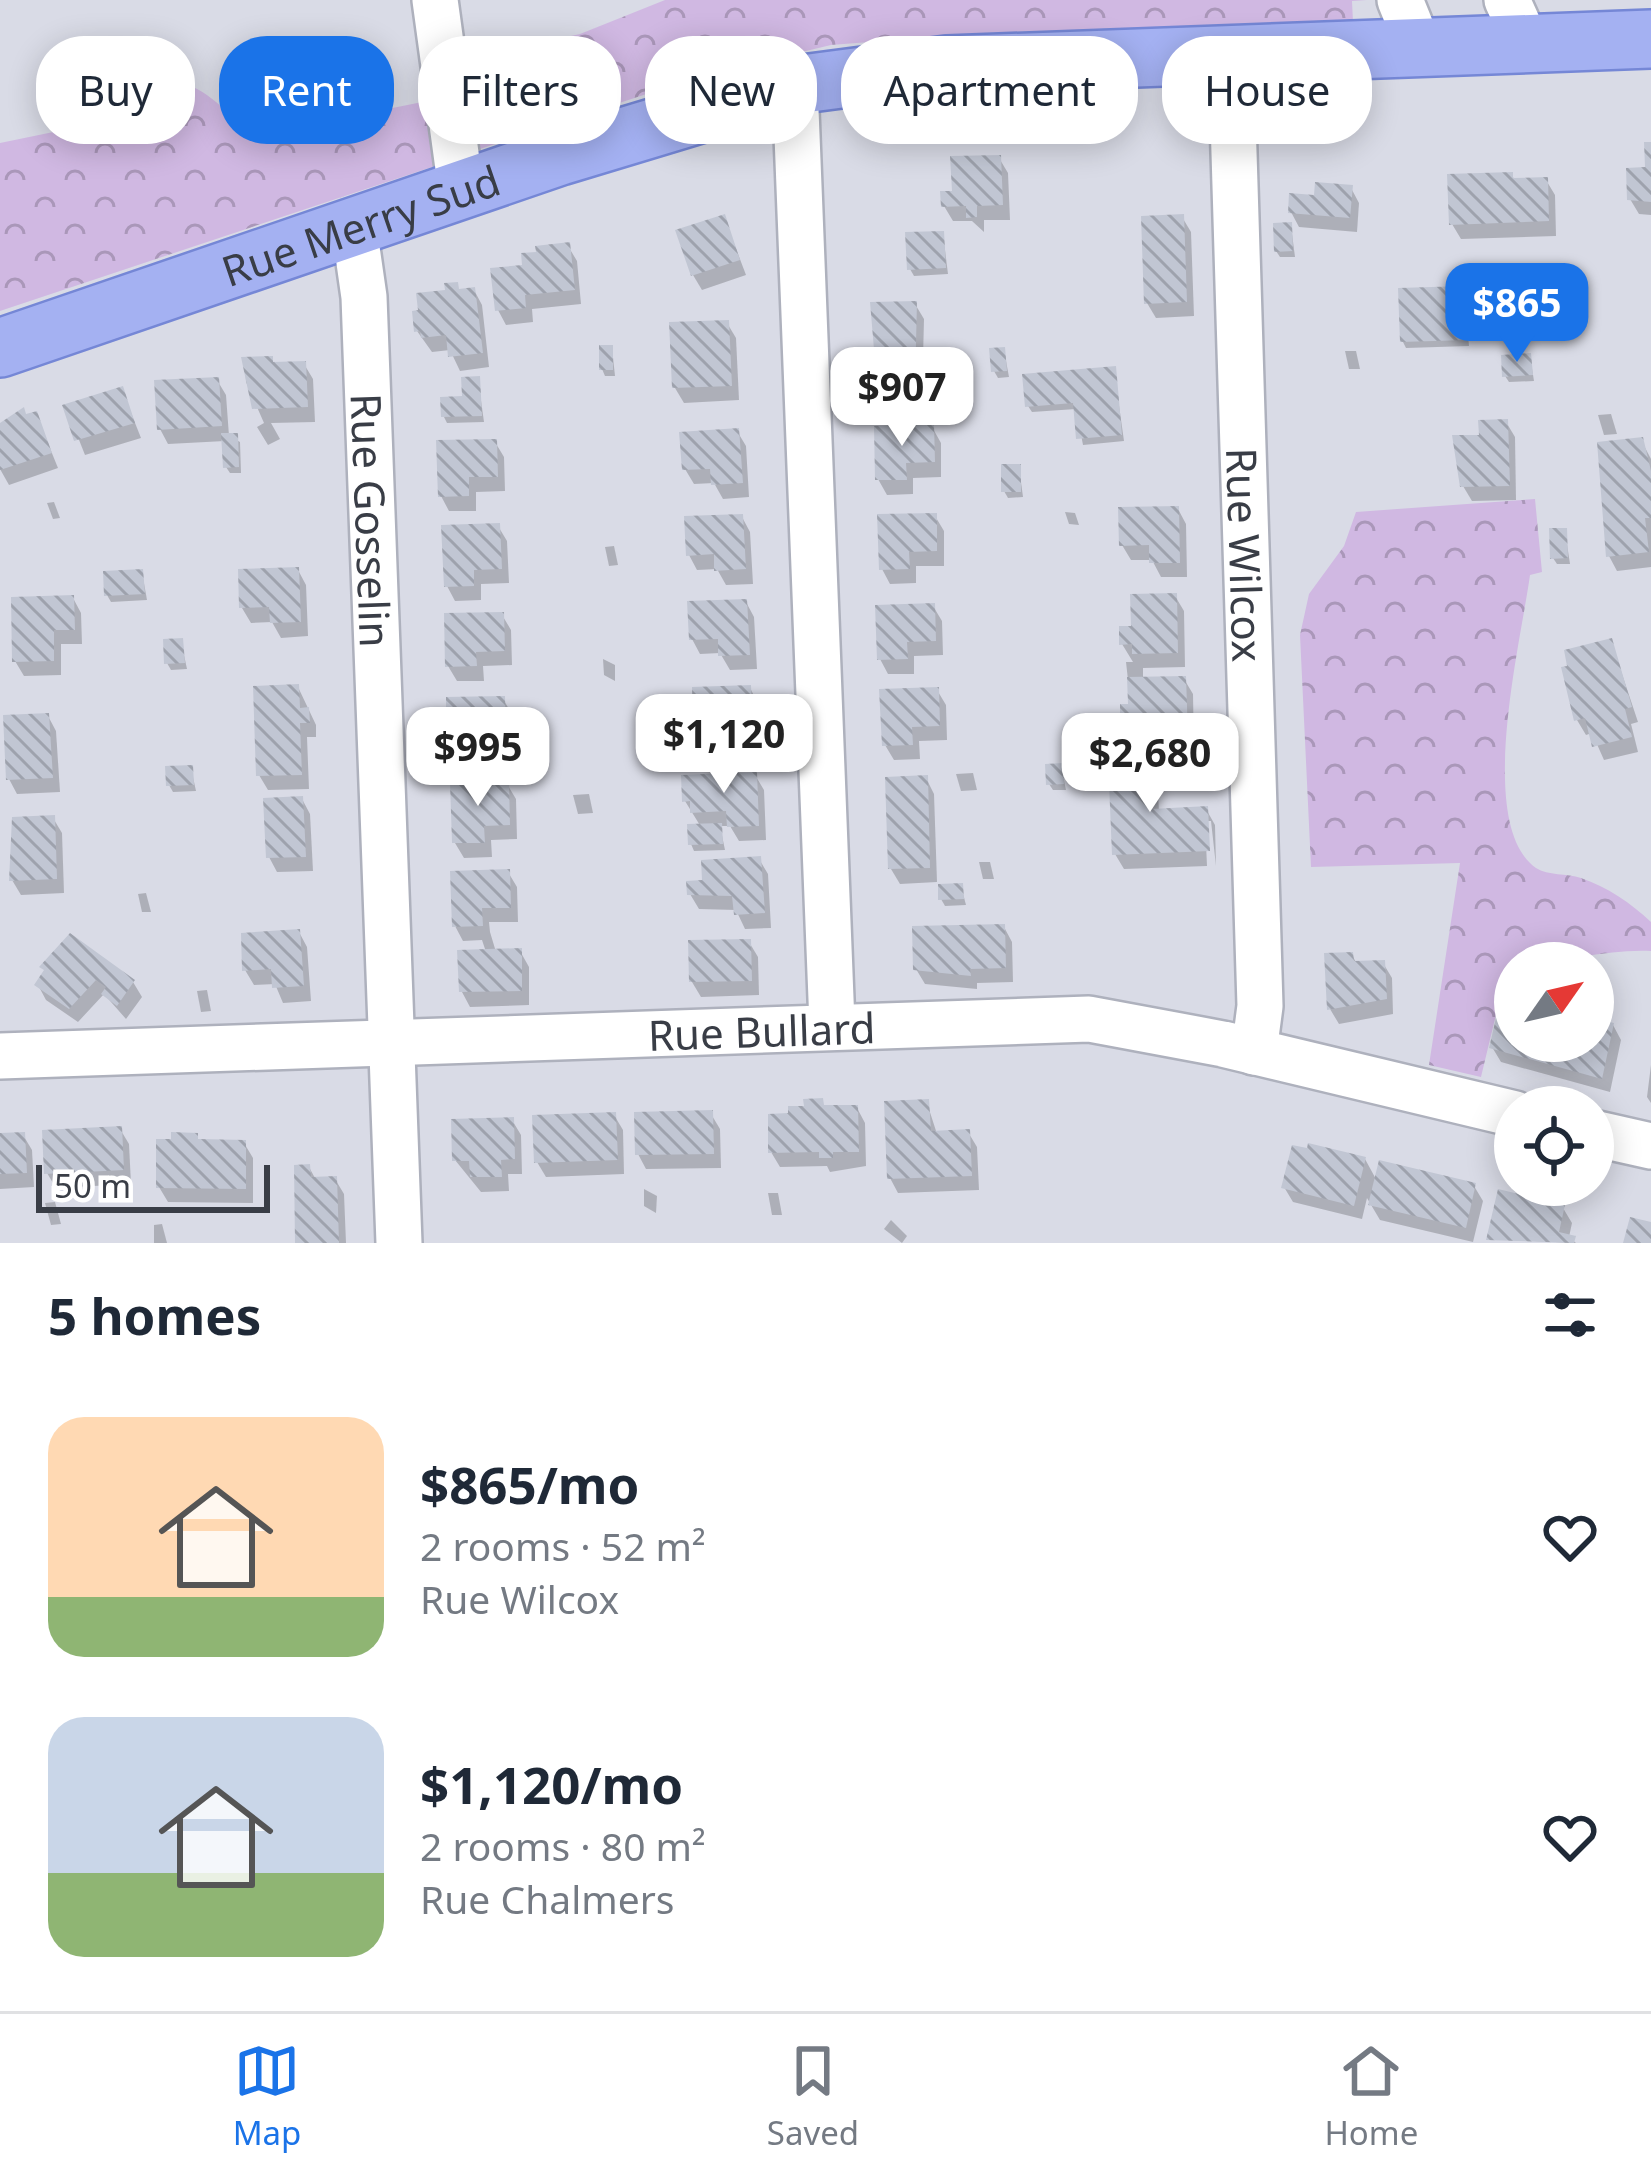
<!DOCTYPE html>
<html lang="en">
<head>
<meta charset="utf-8">
<style>
	:root { --surface:#fff; --page:#f2f2f3; --text:#1f2937; --muted:#747a83; --line:#e0e1e3; --accent:#1a73e8 }
	body { margin:0; font-family:"Noto Sans",sans-serif; background:var(--page); color:var(--text); height:100vh; display:flex; flex-direction:column; font-size:45px; white-space:nowrap }
	* { box-sizing:border-box; margin:0 }
	p { font-size:39px; color:var(--muted) }
	.icon { flex:none; width:66px; height:66px; fill:none; stroke:currentColor; stroke-width:2; stroke-linecap:round; stroke-linejoin:round }
	.map { position:relative; height:1243px; overflow:hidden }
	.details { display:flex; flex-direction:column; background:var(--surface); flex:1 }
	.details>* { flex:none }
	.top-card { position:absolute; left:36px; top:36px; width:1581px; height:108px; display:flex; gap:24px }
	.needle { width:78px; rotate:56deg }
	.controls { position:absolute; left:1494px; top:942px; display:grid; gap:24px }
	.controls a { display:grid; place-items:center; width:120px; height:120px; border-radius:50%; background:var(--surface); box-shadow:0 6px 30px #0003; font-size:60px }
	.scale { position:absolute; left:36px; bottom:30px; width:234px; box-sizing:border-box; padding-left:12px; border:6px solid #393d46; border-top:0; font-size:33px; line-height:42px; white-space:nowrap; color:#393d46; -webkit-text-stroke:9px #fff; paint-order:stroke }
	.price { position:absolute; translate:-50% -102px; padding:0 27px; border-radius:24px; background:#fff; color:#222; font-size:39px; line-height:78px; filter:drop-shadow(0 3px 6px #0008) }
	.price::after { content:''; position:absolute; left:50%; top:72px; width:36px; height:27px; margin-left:-18px; background:inherit; clip-path:polygon(0 0,100% 0,50% 100%) }
	.price.active { background:var(--accent); color:#fff }
	ul { padding:0; list-style:none }
	li { display:flex; align-items:center; gap:36px; height:300px; padding:0 48px }
	li span { display:grid; place-items:center; flex:none; width:336px; height:240px; border-radius:36px; color:#555 }
	li>.icon { margin-inline-start:auto }
	span .icon { width:144px; height:144px; fill:#fffc; stroke-width:1 }
	li b { font-size:51px }
	h2 { display:flex; justify-content:space-between; align-items:center; height:144px; padding:0 48px; font-size:51px }
	.pill { padding:0 42px; border-radius:48px; background:var(--surface); box-shadow:0 6px 30px #0003; font-size:42px; line-height:108px }
	.pill.active { background:var(--accent); color:#fff }
	.tab-bar { display:flex; justify-content:space-around; align-items:center; height:168px; border-top:3px solid var(--line); background:var(--surface); font-size:33px; color:var(--muted) }
	.tab-bar a { display:grid; justify-items:center; gap:6px }
	.tab-bar .active { color:var(--accent) }
	.map>svg:first-child { display:block }
	.residential { fill:#d9dbe6; fill-rule:evenodd }
	.forest { fill:url(#forest-crowns) }
	.shadow { fill:#0003 }
	.building { fill:url(#building-back-hatch) }
	.lines { fill:none; stroke-linecap:round; stroke-linejoin:round }
	.minor-casing { stroke:#aeb1bd; stroke-width:50 }
	.major-casing { stroke:#7587d6; stroke-width:62 }
	.minor { stroke:#fff; stroke-width:45 }
	.major { stroke:#a4b1f2; stroke-width:57 }
	.labels { text-anchor:middle; dominant-baseline:central; stroke-width:10; stroke-linejoin:round; paint-order:stroke }
	.street-label { font-size:42px; fill:#393d46; stroke:#fff }
</style>
</head>
<body>
<div class="map">
<svg width="1651" height="1243" viewBox="0 0 1651 1243">
	<defs>
		<pattern id="forest-crowns" width="20" height="18" patternUnits="userSpaceOnUse" patternTransform="scale(3)"><rect width="20" height="18" fill="#d0b8e2"/><path d="M2 6a3 3 0 1 1 6 0M12 15a3 3 0 1 1 6 0" fill="none" stroke="#aa97b9"/></pattern>
		<pattern id="building-back-hatch" width="6" height="6" patternUnits="userSpaceOnUse" patternTransform="scale(3)"><rect width="6" height="6" fill="#c1c6d3"/><path d="M-1 5l2 2M0 0l6 6M5-1l2 2" fill="none" stroke="#9ea2ad"/></pattern>
	</defs>
	<rect width="100%" height="100%" fill="#eaecf3"/>
	<path class="residential" d="M0,0H1651V1243H0ZM1515,963H1593V1041H1515ZM1515,1107H1593V1185H1515Z"/>
	<g class="forest">
		<polygon points="665,0 1367,0 1352,1 1353,22 985,33 831,45 701,76 477,150 461,60 580,34"/>
		<path d="M167,79C204,85 225,108 249,137L432,100L441,164L0,311V143L102,122L139,88Z"/>
		<path d="M1535,499L1542,572L1530,575C1521,642 1475,825 1536,868C1548,876 1567,873 1581,878C1607,887 1631,903 1651,922V951C1605,949 1562,963 1515,963L1505,977L1481,1077L1429,1065L1460,863L1311,867L1300,635L1309,594L1344,546L1356,512Z"/>
	</g>
	<g class="shadow">
		<polygon points="1651,145 1651,215 1639,214 1630,199 1648,170"/>
		<polygon points="999,158 1008,173 1010,220 984,220 984,232 972,221 953,221 944,206"/>
		<polygon points="1512,175 1515,181 1546,180 1555,195 1556,236 1461,239 1452,224"/>
		<polygon points="1351,188 1359,203 1357,232 1299,227 1291,212"/>
		<polygon points="724,217 746,275 702,290 693,275"/>
		<polygon points="1182,217 1191,232 1194,316 1156,318 1147,303"/>
		<polygon points="1291,226 1295,257 1280,257 1276,251"/>
		<polygon points="943,234 948,274 914,276 910,269"/>
		<polygon points="568,246 577,261 581,304 532,309 533,322 506,325 498,310 525,268"/>
		<polygon points="1464,289 1469,346 1406,348 1403,342"/>
		<polygon points="474,290 482,305 489,367 460,371 450,350 432,352 417,331 460,292"/>
		<polygon points="915,304 924,319 922,398 889,399 880,384"/>
		<polygon points="727,323 736,338 739,400 684,403 675,388"/>
		<polygon points="612,348 615,376 605,376 602,369"/>
		<polygon points="1004,350 1009,377 998,378 994,371"/>
		<polygon points="1345,351 1356,351 1360,369 1349,369"/>
		<polygon points="1530,356 1534,381 1509,382 1505,376"/>
		<polygon points="245,360 304,364 313,379 315,422 271,423 280,439 268,445 257,427 264,423 246,382"/>
		<polygon points="1114,370 1124,441 1083,445 1076,409 1032,412 1028,406"/>
		<polygon points="478,379 484,422 447,423 444,417"/>
		<polygon points="217,380 226,395 229,436 240,442 241,473 230,473 226,467 225,441 168,444 160,429"/>
		<polygon points="122,390 141,438 85,455 66,407"/>
		<polygon points="15,414 36,414 58,468 9,485 0,469 0,426"/>
		<polygon points="1611,414 1617,434 1604,435 1598,415"/>
		<polygon points="1506,422 1515,437 1516,500 1472,501 1463,486 1482,438"/>
		<polygon points="932,427 941,443 941,477 913,478 913,494 887,495 878,479"/>
		<polygon points="737,431 746,446 749,497 723,499 714,483 694,484 685,469"/>
		<polygon points="1641,440 1651,459 1651,567 1617,571 1609,556"/>
		<polygon points="495,442 504,457 505,491 476,492 476,511 449,511 441,496"/>
		<polygon points="1019,467 1023,497 1008,498 1004,491"/>
		<polygon points="54,502 60,518 53,519 47,503"/>
		<polygon points="1178,509 1186,524 1187,577 1161,577 1152,560 1131,560 1122,545"/>
		<polygon points="1065,512 1075,513 1079,525 1069,524"/>
		<polygon points="935,516 944,531 944,566 916,566 916,583 890,584 882,569"/>
		<polygon points="742,517 750,532 753,584 726,585 717,569 697,570 689,555"/>
		<polygon points="498,526 507,541 509,583 481,584 481,600 455,601 447,586"/>
		<polygon points="1565,531 1570,564 1557,564 1553,558"/>
		<polygon points="614,546 618,565 609,566 605,547"/>
		<polygon points="298,570 306,585 308,636 281,638 272,622 251,623 242,608"/>
		<polygon points="142,572 147,600 111,602 107,595"/>
		<polygon points="1175,596 1184,611 1185,667 1143,668 1143,680 1184,679 1193,694 1194,751 1168,752 1159,736 1132,737 1123,722 1131,707 1126,662 1133,662 1122,644"/>
		<polygon points="73,598 81,613 82,644 61,644 61,675 24,676 15,661"/>
		<polygon points="746,602 754,617 757,669 730,670 720,653 700,654 692,639"/>
		<polygon points="933,606 942,621 943,655 914,656 914,674 888,674 880,659"/>
		<polygon points="502,615 511,630 512,665 483,666 484,681 457,681 448,666"/>
		<polygon points="181,641 187,669 171,670 167,663"/>
		<polygon points="1611,641 1638,722 1631,724 1638,752 1604,760 1592,733 1586,735 1577,720"/>
		<polygon points="603,659 615,665 615,681 604,675"/>
		<polygon points="298,687 316,725 316,737 307,737 309,789 268,790 259,775"/>
		<polygon points="750,688 758,703 760,754 733,755 723,738 705,739 696,724"/>
		<polygon points="937,690 946,705 947,740 919,741 920,759 894,760 885,745"/>
		<polygon points="503,699 512,714 513,748 485,748 485,766 458,766 449,751"/>
		<polygon points="48,716 56,731 60,792 17,794 9,779"/>
		<polygon points="702,745 707,765 691,766 686,746"/>
		<polygon points="513,752 532,752 535,768 517,768"/>
		<polygon points="1148,761 1157,776 1159,811 1206,809 1215,825 1216,866 1211,821 1205,821 1207,866 1124,869 1115,854"/>
		<polygon points="1061,766 1066,790 1053,790 1049,784"/>
		<polygon points="191,768 196,791 173,792 169,785"/>
		<polygon points="973,773 977,790 961,791 956,774"/>
		<polygon points="755,775 764,790 766,840 739,841 730,826 720,826 725,850 694,851 691,844 701,827 685,801"/>
		<polygon points="926,778 934,794 937,882 900,884 891,869"/>
		<polygon points="507,784 516,799 517,839 491,840 492,857 464,858 455,843"/>
		<polygon points="589,794 593,813 578,814 573,795"/>
		<polygon points="302,799 310,814 313,871 277,872 269,857"/>
		<polygon points="53,818 62,833 64,893 21,895 12,880"/>
		<polygon points="759,859 768,874 771,928 745,929 736,910 699,909 690,894"/>
		<polygon points="979,862 990,862 994,879 983,879"/>
		<polygon points="508,872 517,887 518,922 489,922 490,932 496,952 520,951 529,967 529,1005 470,1007 462,992 486,952 482,940 463,941 455,926"/>
		<polygon points="961,886 966,905 945,906 941,899"/>
		<polygon points="146,893 151,912 142,912 138,894"/>
		<polygon points="1004,927 1012,942 1013,982 977,983 977,989 925,984 916,969"/>
		<polygon points="299,932 307,947 311,1001 283,1003 275,984 254,985 245,970"/>
		<polygon points="749,942 758,957 759,995 701,997 692,982"/>
		<polygon points="1352,955 1357,964 1383,963 1392,978 1393,1014 1339,1024 1330,1009"/>
		<polygon points="46,973 133,982 142,997 126,1019 104,994 78,1022 46,1000 38,985"/>
		<polygon points="207,990 211,1011 201,1012 197,991"/>
		<polygon points="1593,1021 1613,1025 1621,1040 1610,1092 1501,1062 1492,1047 1515,1024 1515,1041 1593,1041"/>
		<polygon points="1651,1065 1651,1103 1647,1097"/>
		<polygon points="927,1103 937,1134 968,1132 977,1147 979,1190 898,1193 890,1178"/>
		<polygon points="826,1108 857,1108 865,1123 866,1166 830,1172 827,1166 780,1167 771,1152 791,1116"/>
		<polygon points="711,1114 720,1129 721,1168 646,1169 638,1154"/>
		<polygon points="614,1115 623,1130 624,1174 546,1177 537,1162"/>
		<polygon points="512,1120 521,1135 522,1174 508,1174 509,1191 481,1192 455,1160"/>
		<polygon points="120,1129 129,1144 131,1184 56,1188 47,1173"/>
		<polygon points="23,1135 32,1150 34,1187 0,1189 0,1136"/>
		<polygon points="196,1136 200,1142 244,1143 253,1158 253,1203 168,1202 159,1187"/>
		<polygon points="1365,1159 1377,1181 1474,1186 1483,1201 1473,1242 1380,1220 1367,1198 1362,1219 1293,1202 1284,1187"/>
		<polygon points="309,1167 316,1180 335,1179 344,1194 346,1243 299,1243 297,1168"/>
		<polygon points="644,1189 657,1196 656,1213 644,1206"/>
		<polygon points="768,1193 778,1193 782,1215 772,1215"/>
		<polygon points="55,1202 61,1224 51,1225 45,1203"/>
		<polygon points="1563,1208 1572,1223 1569,1237 1576,1243 1489,1239"/>
		<polygon points="891,1220 907,1236 902,1243 884,1229"/>
		<polygon points="162,1224 167,1243 154,1243 154,1225"/>
	</g>
	<g class="building">
		<polygon points="1644,142 1651,142 1651,202 1627,200 1626,168 1645,167"/>
		<polygon points="1001,155 1003,205 977,206 977,217 966,218 966,206 941,207 940,191 952,191 950,156"/>
		<polygon points="1513,172 1513,178 1548,177 1549,221 1449,225 1447,174"/>
		<polygon points="1315,182 1353,185 1350,218 1288,213 1289,193 1314,195"/>
		<polygon points="725,214 740,260 691,276 675,230"/>
		<polygon points="1184,214 1187,302 1144,304 1141,216"/>
		<polygon points="1292,222 1293,251 1274,252 1273,223"/>
		<polygon points="944,231 946,268 907,270 905,232"/>
		<polygon points="570,242 575,290 525,295 526,308 495,311 490,268 522,265 521,253 536,252 535,246"/>
		<polygon points="458,282 459,289 475,287 483,353 448,357 446,335 421,338 420,331 414,332 412,311 418,310 416,293 445,290 444,283"/>
		<polygon points="1465,286 1467,340 1400,342 1398,288"/>
		<polygon points="917,301 915,384 877,385 870,302"/>
		<polygon points="729,320 732,386 672,388 669,322"/>
		<rect x="599" y="345" width="14" height="25"/>
		<polygon points="1005,347 1007,371 991,372 989,348"/>
		<polygon points="1531,353 1533,375 1502,377 1501,355"/>
		<polygon points="273,356 273,362 306,361 308,407 252,409 241,357"/>
		<polygon points="1116,366 1122,435 1076,439 1073,403 1025,407 1022,374"/>
		<polygon points="480,376 482,416 441,417 440,397 462,396 461,377"/>
		<polygon points="219,377 222,426 157,430 154,380"/>
		<polygon points="123,386 135,423 74,441 62,405"/>
		<polygon points="24,407 26,414 37,411 52,453 0,470 0,423"/>
		<polygon points="1508,419 1510,486 1460,487 1452,435 1479,435 1478,420"/>
		<polygon points="934,424 935,462 906,463 907,480 875,480 874,426"/>
		<polygon points="739,428 743,483 711,485 710,469 682,470 679,432"/>
		<polygon points="221,433 238,433 239,467 223,468"/>
		<polygon points="1643,437 1651,471 1651,518 1645,518 1649,552 1606,557 1597,442"/>
		<polygon points="497,439 498,477 469,477 469,496 438,497 436,440"/>
		<rect x="1001" y="464" width="20" height="28"/>
		<polygon points="1179,506 1180,563 1149,563 1149,545 1119,546 1118,507"/>
		<polygon points="937,513 937,551 909,552 910,569 879,570 877,514"/>
		<polygon points="743,514 746,569 714,571 714,554 686,556 684,516"/>
		<polygon points="500,523 502,569 474,570 474,586 444,587 441,525"/>
		<polygon points="1549,528 1567,528 1568,558 1550,559"/>
		<polygon points="299,567 301,622 270,623 269,607 239,608 238,569"/>
		<polygon points="143,569 145,594 104,596 103,571"/>
		<polygon points="1177,593 1178,653 1132,654 1132,644 1119,645 1119,626 1131,626 1130,594"/>
		<polygon points="74,595 75,630 54,630 54,661 12,662 11,597"/>
		<polygon points="747,599 750,655 718,656 718,639 689,640 687,601"/>
		<polygon points="935,603 936,641 907,642 908,659 877,660 875,605"/>
		<polygon points="504,612 505,651 476,652 477,666 445,667 444,613"/>
		<polygon points="183,638 185,663 164,664 163,639"/>
		<polygon points="1612,638 1632,707 1625,709 1632,737 1592,747 1585,718 1574,721 1561,667 1567,666 1564,650"/>
		<polygon points="1186,676 1188,737 1156,738 1156,722 1120,723 1120,704 1128,704 1127,677"/>
		<polygon points="299,684 300,708 309,707 310,723 300,723 302,775 256,776 253,686"/>
		<polygon points="751,685 753,740 721,741 721,723 693,725 692,687"/>
		<polygon points="939,687 940,726 912,727 913,745 882,746 879,689"/>
		<polygon points="505,696 506,734 478,734 478,751 446,752 446,697"/>
		<polygon points="49,713 53,778 6,780 3,715"/>
		<polygon points="1150,758 1152,809 1208,806 1210,851 1112,855 1108,759"/>
		<polygon points="1063,763 1064,784 1046,785 1045,764"/>
		<polygon points="193,765 194,785 166,786 165,766"/>
		<polygon points="757,772 759,826 727,827 726,811 690,813 690,801 682,802 681,775"/>
		<polygon points="928,775 930,868 888,869 885,777"/>
		<polygon points="509,781 510,825 484,826 485,843 452,843 450,782"/>
		<polygon points="303,796 306,857 266,858 263,798"/>
		<polygon points="55,815 57,879 9,881 12,817"/>
		<polygon points="722,823 723,844 688,845 687,824"/>
		<polygon points="761,856 765,913 734,915 732,896 687,895 686,881 702,880 701,860"/>
		<polygon points="510,869 511,908 482,908 483,926 452,927 450,871"/>
		<polygon points="963,883 964,899 938,900 938,884"/>
		<polygon points="1005,924 1006,968 970,969 971,976 913,970 912,926"/>
		<polygon points="300,929 304,986 272,988 271,969 242,971 241,933"/>
		<polygon points="70,933 135,980 117,1006 101,994 106,987 96,980 69,1009 34,985 44,970 39,967"/>
		<polygon points="751,939 752,981 689,982 688,940"/>
		<polygon points="522,948 522,991 459,992 457,950"/>
		<polygon points="1353,952 1354,961 1385,960 1387,999 1327,1010 1324,953"/>
		<polygon points="1496,1018 1515,1023 1515,1041 1593,1041 1593,1018 1614,1023 1602,1079 1489,1048"/>
		<polygon points="823,1098 824,1105 858,1105 859,1152 833,1152 833,1158 819,1158 819,1152 768,1153 768,1114 788,1113 788,1106 804,1106 803,1099"/>
		<polygon points="929,1099 931,1131 970,1129 972,1176 887,1179 884,1101"/>
		<polygon points="713,1110 714,1154 635,1155 634,1112"/>
		<polygon points="616,1112 618,1160 534,1163 532,1115"/>
		<polygon points="514,1117 515,1159 501,1160 502,1177 470,1177 469,1161 452,1161 451,1119"/>
		<polygon points="122,1126 124,1170 44,1174 42,1130"/>
		<polygon points="25,1132 27,1173 0,1174 0,1133"/>
		<polygon points="171,1132 198,1133 198,1139 246,1140 246,1189 156,1188 156,1139 171,1139"/>
		<polygon points="1308,1143 1366,1157 1354,1206 1281,1188 1292,1145 1307,1148"/>
		<polygon points="1379,1160 1476,1183 1466,1228 1368,1205"/>
		<polygon points="310,1164 311,1177 337,1176 339,1243 295,1243 294,1165"/>
		<polygon points="1498,1189 1565,1205 1559,1232 1576,1236 1574,1243 1486,1240"/>
		<polygon points="1630,1217 1651,1222 1651,1243 1623,1243"/>
	</g>
	<g class="lines">
		<g class="minor-casing">
			<g id="minor">
				<polyline points="435,0 461,190"/>
				<polyline points="1400,0 1419,47"/>
				<polyline points="1507,0 1527,44"/>
				<path id="s1" d="M1231,54L1260,1006L1254,1052"/>
				<polyline points="795,85 832,1024"/>
				<path id="s2" d="M354,227L364,297L399,1243"/>
				<path id="s3" d="M0,1056L1089,1019L1223,1044L1515,1114"/>
				<polyline points="1593,1133 1651,1146"/>
			</g>
		</g>
		<g class="major-casing">
			<g id="major">
				<path id="s4" d="M0,348L560,156L795,85L947,65L1651,39"/>
			</g>
		</g>
		<use href="#minor" class="minor"/>
		<use href="#major" class="major"/>
	</g>
	<g class="labels">
		<g class="street-label">
			<text stroke="none"><textPath href="#s4" startOffset="381">Rue Merry Sud</textPath></text>
			<text stroke="none"><textPath href="#s2" startOffset="294">Rue Gosselin</textPath></text>
			<text stroke="none"><textPath href="#s1" startOffset="501">Rue Wilcox</textPath></text>
			<text stroke="none"><textPath href="#s3" startOffset="762">Rue Bullard</textPath></text>
		</g>
	</g>
</svg>
<div class="controls">
<a><svg class="needle" viewBox="-14 -14 28 28"><path d="M0-13l5 13h-10z" fill="#e53935"/><path d="M0 13l5-13h-10z" fill="#747a83"/></svg></a>
<a><svg class="icon" aria-label="locate" viewBox="0 0 24 24"><circle cx="12" cy="12" r="6"/><path d="M12 2v4M12 18v4M2 12h4M18 12h4"/></svg></a>
</div>
<div class="scale">50 m</div>
<b class="price active" style="left:1517px;top:365px">$865</b>
<b class="price" style="left:902px;top:449px">$907</b>
<b class="price" style="left:724px;top:796px">$1,120</b>
<b class="price" style="left:478px;top:809px">$995</b>
<b class="price" style="left:1150px;top:815px">$2,680</b>
<div class="top-card">
<a class="pill">Buy</a>
<a class="pill active">Rent</a>
<a class="pill">Filters</a>
<a class="pill">New</a>
<a class="pill">Apartment</a>
<a class="pill">House</a>
</div>
</div>
<section class="details">
<h2>5 homes<svg class="icon" aria-label="filters" viewBox="0 0 24 24"><path d="M4 7h16M4 17h16"/><circle cx="9" cy="7" r="2"/><circle cx="15" cy="17" r="2"/></svg></h2>
<ul>
<li><span style="background:linear-gradient(#ffd9b3 75%,#8fb573 0)"><svg class="icon" aria-label="home" viewBox="0 0 24 24"><path d="M3 11l9-7 9 7M6 9v11h12V9"/></svg></span><div><b>$865/mo</b><p>2 rooms · 52 m²</p><p>Rue Wilcox</p></div><svg class="icon" aria-label="heart" viewBox="0 0 24 24"><path d="M12 20l-8-8c-3-5 5-10 8-4 3-6 11-1 8 4z"/></svg></li>
<li><span style="background:linear-gradient(#c9d6e8 65%,#8fb573 0)"><svg class="icon" aria-label="home" viewBox="0 0 24 24"><path d="M3 11l9-7 9 7M6 9v11h12V9"/></svg></span><div><b>$1,120/mo</b><p>2 rooms · 80 m²</p><p>Rue Chalmers</p></div><svg class="icon" aria-label="heart" viewBox="0 0 24 24"><path d="M12 20l-8-8c-3-5 5-10 8-4 3-6 11-1 8 4z"/></svg></li>
</ul>
</section>
<nav class="tab-bar">
<a class="active"><svg class="icon" aria-label="map" viewBox="0 0 24 24"><path d="M3 6l6-2 6 2 6-2v14l-6 2-6-2-6 2zM9 4v14M15 6v14"/></svg>Map</a>
<a><svg class="icon" aria-label="saved" viewBox="0 0 24 24"><path d="M7 4h10v16l-5-4-5 4z"/></svg>Saved</a>
<a><svg class="icon" aria-label="home" viewBox="0 0 24 24"><path d="M3 11l9-7 9 7M6 9v11h12V9"/></svg>Home</a>
</nav>
</body>
</html>
